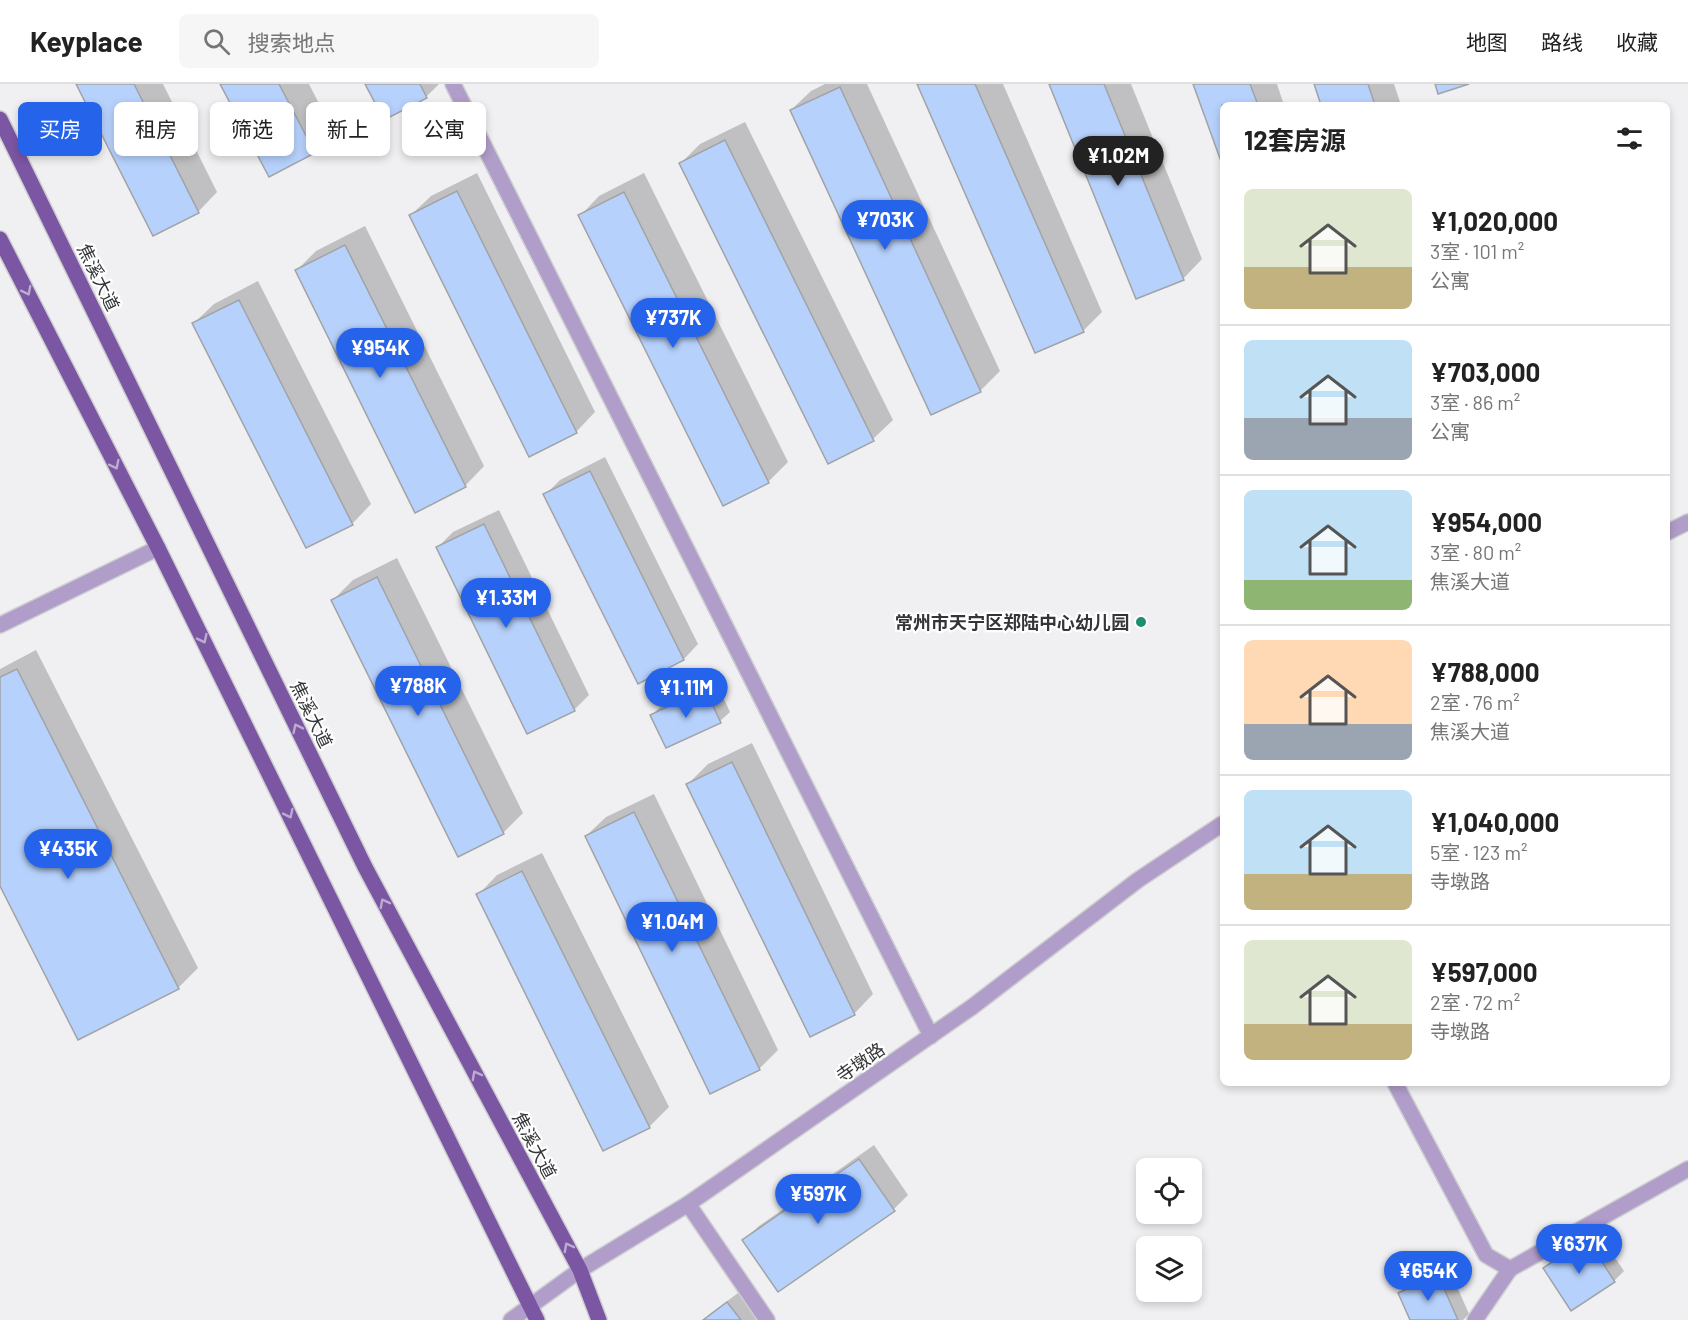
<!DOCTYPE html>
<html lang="zh">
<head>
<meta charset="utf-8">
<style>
	:root { --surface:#fff; --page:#f6f6f6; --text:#222; --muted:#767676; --line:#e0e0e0; --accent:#2563eb }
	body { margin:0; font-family:Barlow,"Noto Sans SC",sans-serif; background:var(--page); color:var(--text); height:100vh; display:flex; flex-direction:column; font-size:22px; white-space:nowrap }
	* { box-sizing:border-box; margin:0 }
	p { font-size:20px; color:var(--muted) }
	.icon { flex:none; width:33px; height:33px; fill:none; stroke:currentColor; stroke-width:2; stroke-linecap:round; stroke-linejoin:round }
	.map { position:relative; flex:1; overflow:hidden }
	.drawer { position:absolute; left:1220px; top:18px; width:450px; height:984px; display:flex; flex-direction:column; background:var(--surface); border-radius:9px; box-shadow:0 3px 9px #0003 }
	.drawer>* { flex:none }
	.top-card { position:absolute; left:18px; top:18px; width:570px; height:54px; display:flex; gap:12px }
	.buttons { position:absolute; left:1136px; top:1074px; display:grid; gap:12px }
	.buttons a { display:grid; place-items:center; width:66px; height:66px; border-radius:9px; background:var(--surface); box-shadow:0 3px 9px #0003; font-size:30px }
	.price { position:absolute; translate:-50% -51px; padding:0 14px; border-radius:21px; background:var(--accent); color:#fff; font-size:20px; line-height:39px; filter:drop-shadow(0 2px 3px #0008) }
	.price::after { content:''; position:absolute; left:50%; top:36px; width:18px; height:14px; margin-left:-9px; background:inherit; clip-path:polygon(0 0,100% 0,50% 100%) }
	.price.active { background:#222; color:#fff }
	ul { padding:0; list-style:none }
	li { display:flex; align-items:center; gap:18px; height:150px; padding:0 24px }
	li+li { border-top:2px solid var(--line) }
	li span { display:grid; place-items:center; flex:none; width:168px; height:120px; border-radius:9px; color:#555 }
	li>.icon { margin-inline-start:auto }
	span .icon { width:72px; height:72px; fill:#fffc; stroke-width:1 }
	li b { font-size:26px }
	h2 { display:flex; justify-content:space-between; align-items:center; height:72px; padding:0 24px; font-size:26px }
	.tag { padding:0 21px; border-radius:9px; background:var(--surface); box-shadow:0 3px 9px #0003; font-size:21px; line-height:54px }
	.tag.active { background:var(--accent); color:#fff }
	header { display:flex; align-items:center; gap:36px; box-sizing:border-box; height:84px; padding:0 30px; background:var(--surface); border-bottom:2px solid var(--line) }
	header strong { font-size:28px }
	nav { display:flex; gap:33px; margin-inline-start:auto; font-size:21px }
	.search { width:420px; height:54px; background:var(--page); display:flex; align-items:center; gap:15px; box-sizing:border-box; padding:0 21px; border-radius:9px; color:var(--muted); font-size:22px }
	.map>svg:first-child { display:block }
	.shadow { fill:#0003 }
	.building { fill:#b6d1fc; stroke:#a1a3a6; stroke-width:1.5 }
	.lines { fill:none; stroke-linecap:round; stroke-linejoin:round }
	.minor-casing { stroke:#ceced1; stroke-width:18 }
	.major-casing { stroke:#ceced1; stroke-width:18 }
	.minor { stroke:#b09dc9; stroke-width:15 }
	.major { stroke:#7b56a3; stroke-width:15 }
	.oneway { stroke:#bcaad1 }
	.poi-dot { fill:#1b8f72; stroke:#fefeff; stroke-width:2 }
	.labels { text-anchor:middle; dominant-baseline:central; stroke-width:4.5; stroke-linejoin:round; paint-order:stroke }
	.street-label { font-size:18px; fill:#343536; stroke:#fefeff }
	.poi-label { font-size:18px; font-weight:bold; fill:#343536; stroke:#fefeff; text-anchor:end }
</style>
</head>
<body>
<header>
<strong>Keyplace</strong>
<div class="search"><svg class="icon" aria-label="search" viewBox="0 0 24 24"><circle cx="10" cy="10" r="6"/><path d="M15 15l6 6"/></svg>搜索地点</div>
<nav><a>地图</a><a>路线</a><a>收藏</a></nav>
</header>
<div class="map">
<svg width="1688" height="1236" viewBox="0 0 1688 1236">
	<rect width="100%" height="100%" fill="#f0f0f3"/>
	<g class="shadow">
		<polygon points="78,0 163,0 217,108 198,128"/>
		<polygon points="222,0 309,0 334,49 314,68"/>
		<polygon points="367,0 439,0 426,13 385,34"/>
		<polygon points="825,0 867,0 1000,287 980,307 791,26 811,7"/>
		<polygon points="919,0 1003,0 1102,228 1083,247"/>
		<polygon points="1051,0 1131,0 1202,175 1183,195"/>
		<polygon points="1195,0 1277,0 1284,21 1222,21 1222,76"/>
		<polygon points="1316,0 1394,0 1401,21 1323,21"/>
		<polygon points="745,38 893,336 873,355 828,378 680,80 700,60"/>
		<polygon points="477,89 595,328 576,348 411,131 431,112"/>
		<polygon points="644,89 788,378 768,398 580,132 599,112"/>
		<polygon points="365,142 484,382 465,402 297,186 316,167"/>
		<polygon points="258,197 371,420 352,440 194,239 214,220"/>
		<polygon points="605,373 698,560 684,575 638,598 545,411 560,396"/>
		<polygon points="499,426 589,611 574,626 438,463 453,448"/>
		<polygon points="397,474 523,729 503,749 459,771 333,516 353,496"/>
		<polygon points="36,566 198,884 178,904 0,799 0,585"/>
		<polygon points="715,596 730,628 720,637 652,631 662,621"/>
		<polygon points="752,659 873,910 854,930 688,700 708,680"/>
		<polygon points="654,710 778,966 759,985 586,752 606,733"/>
		<polygon points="542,769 669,1023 649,1043 478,811 497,791"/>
		<polygon points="874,1061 908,1111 894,1125 744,1156 759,1142"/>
		<polygon points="1597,1147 1624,1187 1614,1197 1545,1184 1555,1174"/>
		<polygon points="1448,1182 1469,1230 1463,1236 1411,1236 1400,1209 1409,1200"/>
		<polygon points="738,1209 758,1236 705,1236 711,1229"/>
	</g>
	<g class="building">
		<polygon points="76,0 134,0 199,129 153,152"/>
		<polygon points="220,0 279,0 315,69 269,93"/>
		<polygon points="365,0 420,0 427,14 384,36"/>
		<polygon points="917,0 975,0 1084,248 1035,269"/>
		<polygon points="1049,0 1104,0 1184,196 1136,215"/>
		<polygon points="1193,0 1250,0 1258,21 1222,21 1222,80"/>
		<polygon points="1314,0 1368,0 1375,21 1321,21"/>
		<polygon points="1435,0 1469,0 1438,10"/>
		<polygon points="840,3 981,308 931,331 790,26"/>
		<polygon points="725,56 874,357 828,380 679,79"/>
		<polygon points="457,107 577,349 529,373 409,131"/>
		<polygon points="624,108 769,399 723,422 578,131"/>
		<polygon points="345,161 466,403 415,429 295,186"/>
		<polygon points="239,216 353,441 306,464 192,239"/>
		<polygon points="590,387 684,576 638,600 543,410"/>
		<polygon points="484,440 575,627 527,650 436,463"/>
		<polygon points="377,493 504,750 458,773 331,516"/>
		<polygon points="17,585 179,905 78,956 0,802 0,593"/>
		<polygon points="705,605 721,639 666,664 650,631"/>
		<polygon points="732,678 855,931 810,953 686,700"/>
		<polygon points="634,728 760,986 710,1010 585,752"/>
		<polygon points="522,787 650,1044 603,1067 476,810"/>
		<polygon points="859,1075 895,1127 778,1208 742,1156"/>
		<polygon points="1587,1155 1615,1198 1571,1227 1543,1184"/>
		<polygon points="1438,1191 1458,1236 1410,1236 1398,1209"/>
		<polygon points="727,1218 741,1236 703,1236"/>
	</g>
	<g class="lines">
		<g class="minor-casing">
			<g id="minor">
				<polyline points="453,0 931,952"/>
				<polyline points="1666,449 1688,438"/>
				<polyline points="0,541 158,464"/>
				<polyline points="1395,999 1486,1171 1510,1185"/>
				<polyline points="688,1120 767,1236"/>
				<polyline points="511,1236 580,1186 688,1120 972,923 1138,796 1222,740"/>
				<polyline points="1475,1236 1510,1185 1688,1085"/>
			</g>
		</g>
		<g class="major-casing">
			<g id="major">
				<polyline points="0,35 365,783 580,1186 599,1236"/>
				<polyline points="0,155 158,464 537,1236"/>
			</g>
		</g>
		<use href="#minor" class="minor"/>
		<use href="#major" class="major"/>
	</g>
	<defs><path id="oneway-chevron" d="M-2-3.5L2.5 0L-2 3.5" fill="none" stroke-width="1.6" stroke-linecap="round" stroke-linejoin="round" transform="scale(1.5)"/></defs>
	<g class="oneway">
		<use href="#oneway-chevron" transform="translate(27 207) rotate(63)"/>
		<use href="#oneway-chevron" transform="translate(115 381) rotate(63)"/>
		<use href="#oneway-chevron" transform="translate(203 555) rotate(64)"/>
		<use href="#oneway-chevron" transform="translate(297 644) rotate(-116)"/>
		<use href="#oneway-chevron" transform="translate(289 730) rotate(64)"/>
		<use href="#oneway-chevron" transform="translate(384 819) rotate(-118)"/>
		<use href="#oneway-chevron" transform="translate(476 991) rotate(-118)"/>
		<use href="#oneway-chevron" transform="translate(568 1163) rotate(-118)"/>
	</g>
	<circle class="poi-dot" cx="1141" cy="538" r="6"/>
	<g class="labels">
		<g class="street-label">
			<text transform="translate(99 193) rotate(64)">焦溪大道</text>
			<text transform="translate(312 630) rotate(64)">焦溪大道</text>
			<text transform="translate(860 978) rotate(-35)">寺墩路</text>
			<text transform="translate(535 1061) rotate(62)">焦溪大道</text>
		</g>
		<g class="poi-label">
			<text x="1129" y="538">常州市天宁区郑陆中心幼儿园</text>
		</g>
	</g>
</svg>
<div class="buttons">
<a><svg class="icon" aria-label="locate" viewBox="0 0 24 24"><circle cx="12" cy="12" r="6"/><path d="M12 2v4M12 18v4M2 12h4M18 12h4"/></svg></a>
<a><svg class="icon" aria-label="layers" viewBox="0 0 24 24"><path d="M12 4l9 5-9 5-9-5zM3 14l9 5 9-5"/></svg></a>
</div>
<b class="price active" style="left:1118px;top:103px">¥1.02M</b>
<b class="price" style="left:885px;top:167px">¥703K</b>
<b class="price" style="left:673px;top:265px">¥737K</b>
<b class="price" style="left:380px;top:295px">¥954K</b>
<b class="price" style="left:506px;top:545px">¥1.33M</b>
<b class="price" style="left:418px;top:633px">¥788K</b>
<b class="price" style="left:686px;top:635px">¥1.11M</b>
<b class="price" style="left:68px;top:796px">¥435K</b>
<b class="price" style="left:672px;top:869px">¥1.04M</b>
<b class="price" style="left:818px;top:1141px">¥597K</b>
<b class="price" style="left:1579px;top:1191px">¥637K</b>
<b class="price" style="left:1428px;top:1218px">¥654K</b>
<div class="top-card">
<a class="tag active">买房</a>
<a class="tag">租房</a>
<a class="tag">筛选</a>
<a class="tag">新上</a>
<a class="tag">公寓</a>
</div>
<section class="drawer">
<h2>12套房源<svg class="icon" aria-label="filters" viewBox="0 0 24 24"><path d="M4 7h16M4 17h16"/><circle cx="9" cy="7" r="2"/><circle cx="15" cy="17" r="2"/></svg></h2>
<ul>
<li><span style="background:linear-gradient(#dfe7d0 65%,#c2b280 0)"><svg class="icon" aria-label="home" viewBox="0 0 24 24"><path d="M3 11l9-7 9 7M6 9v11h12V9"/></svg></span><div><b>¥1,020,000</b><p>3室 · 101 m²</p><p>公寓</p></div></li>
<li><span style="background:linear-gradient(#bfe0f5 65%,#9aa5b1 0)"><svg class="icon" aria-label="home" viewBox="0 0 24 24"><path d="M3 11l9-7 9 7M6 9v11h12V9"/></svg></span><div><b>¥703,000</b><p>3室 · 86 m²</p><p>公寓</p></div></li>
<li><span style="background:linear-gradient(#bfe0f5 75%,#8fb573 0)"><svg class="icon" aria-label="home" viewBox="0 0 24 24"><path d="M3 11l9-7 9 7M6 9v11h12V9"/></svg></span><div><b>¥954,000</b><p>3室 · 80 m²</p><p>焦溪大道</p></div></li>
<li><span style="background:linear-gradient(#ffd9b3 70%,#9aa5b1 0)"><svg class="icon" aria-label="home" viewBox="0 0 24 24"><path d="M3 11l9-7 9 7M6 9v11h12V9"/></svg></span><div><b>¥788,000</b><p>2室 · 76 m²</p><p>焦溪大道</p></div></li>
<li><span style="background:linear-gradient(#bfe0f5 70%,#c2b280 0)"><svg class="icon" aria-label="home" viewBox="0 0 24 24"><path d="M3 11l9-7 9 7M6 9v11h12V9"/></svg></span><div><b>¥1,040,000</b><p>5室 · 123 m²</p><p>寺墩路</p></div></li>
<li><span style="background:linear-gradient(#dfe7d0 70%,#c2b280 0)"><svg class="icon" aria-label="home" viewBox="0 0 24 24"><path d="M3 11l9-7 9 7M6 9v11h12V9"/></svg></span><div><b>¥597,000</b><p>2室 · 72 m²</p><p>寺墩路</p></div></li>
</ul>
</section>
</div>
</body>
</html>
